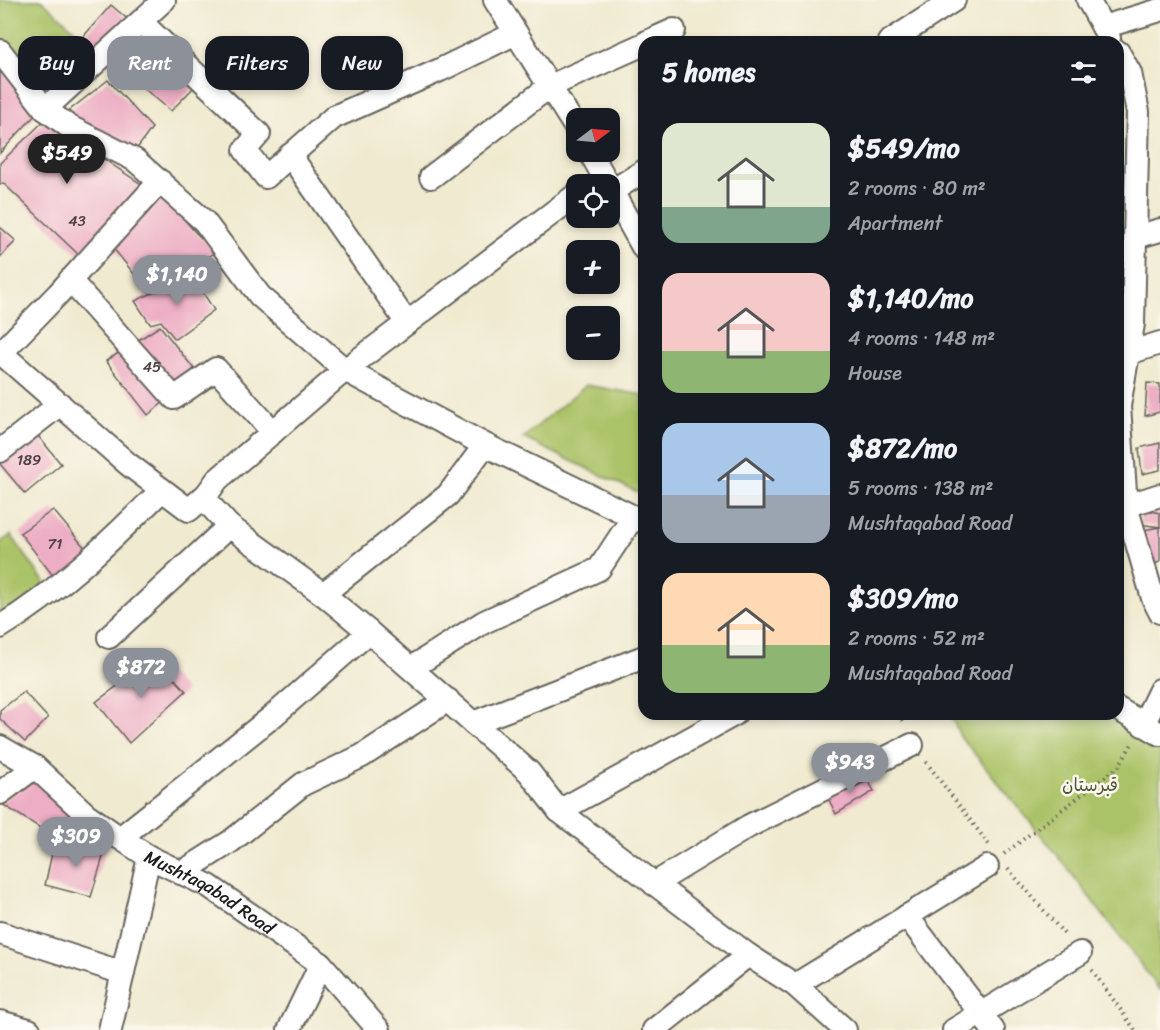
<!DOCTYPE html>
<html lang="en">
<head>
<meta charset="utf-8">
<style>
	:root { --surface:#171b24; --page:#20242c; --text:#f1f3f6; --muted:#9ea1a6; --accent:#8c9099 }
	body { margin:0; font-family:Sriracha,"Playpen Sans Arabic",sans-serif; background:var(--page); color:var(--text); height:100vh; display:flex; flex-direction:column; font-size:22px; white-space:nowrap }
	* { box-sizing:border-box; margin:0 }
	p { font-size:20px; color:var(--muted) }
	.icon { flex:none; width:33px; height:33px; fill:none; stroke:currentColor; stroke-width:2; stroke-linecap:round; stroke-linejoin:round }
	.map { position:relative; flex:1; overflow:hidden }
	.side { position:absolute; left:638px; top:36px; width:486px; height:684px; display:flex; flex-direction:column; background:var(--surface); border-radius:18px; box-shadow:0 3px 9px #0003 }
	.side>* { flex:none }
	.hud { position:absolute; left:18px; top:36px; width:530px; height:54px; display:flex; gap:12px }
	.needle { width:39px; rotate:74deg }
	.controls { position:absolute; left:566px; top:108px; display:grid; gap:12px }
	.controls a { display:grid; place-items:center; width:54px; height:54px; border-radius:12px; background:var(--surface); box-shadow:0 3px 9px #0003; font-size:30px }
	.price { position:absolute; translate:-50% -51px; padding:0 14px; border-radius:21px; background:var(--accent); color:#fff; font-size:20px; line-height:39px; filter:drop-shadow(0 2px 3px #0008) }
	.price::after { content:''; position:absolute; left:50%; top:36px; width:18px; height:14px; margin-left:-9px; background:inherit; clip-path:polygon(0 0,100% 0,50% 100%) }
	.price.active { background:#222; color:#fff }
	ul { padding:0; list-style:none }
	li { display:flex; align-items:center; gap:18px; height:150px; padding:0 24px }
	li span { display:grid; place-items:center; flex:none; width:168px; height:120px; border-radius:18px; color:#555 }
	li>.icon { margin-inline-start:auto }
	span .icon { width:72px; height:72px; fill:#fffc; stroke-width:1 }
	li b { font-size:26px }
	h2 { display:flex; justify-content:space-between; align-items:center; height:72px; padding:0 24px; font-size:26px }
	.chip { padding:0 21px; border-radius:18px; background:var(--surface); box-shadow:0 3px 9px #0003; font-size:21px; line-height:54px }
	.chip.active { background:var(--accent); color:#fff }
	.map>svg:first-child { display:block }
	.green { fill:#abc368; stroke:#647042; stroke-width:1.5 }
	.building { fill:#edadc4 }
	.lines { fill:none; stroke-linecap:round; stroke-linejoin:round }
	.minor-casing { stroke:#66645b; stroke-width:26 }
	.path { stroke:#66645b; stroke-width:4; stroke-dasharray:1.5 4.5; stroke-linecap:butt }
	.minor { stroke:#fff; stroke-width:22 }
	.labels { text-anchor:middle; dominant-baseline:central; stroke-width:5; stroke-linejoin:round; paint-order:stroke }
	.number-label { font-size:15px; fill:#504046 }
	.park-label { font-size:18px; fill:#4e5637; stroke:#fbf7ec }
	.street-label { font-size:18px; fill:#1c1c1c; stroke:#fbf7ec }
</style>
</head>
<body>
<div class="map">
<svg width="1160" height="1030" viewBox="0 0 1160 1030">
	<rect width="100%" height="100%" fill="#fbf7ec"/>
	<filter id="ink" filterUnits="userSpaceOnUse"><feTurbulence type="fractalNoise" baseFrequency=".0167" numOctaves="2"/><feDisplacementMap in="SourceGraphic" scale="12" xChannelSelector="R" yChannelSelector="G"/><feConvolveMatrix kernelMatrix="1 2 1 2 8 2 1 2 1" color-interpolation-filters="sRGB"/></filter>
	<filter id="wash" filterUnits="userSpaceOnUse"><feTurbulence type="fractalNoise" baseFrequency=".008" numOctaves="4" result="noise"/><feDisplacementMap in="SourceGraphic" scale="24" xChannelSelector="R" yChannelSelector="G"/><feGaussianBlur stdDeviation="1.35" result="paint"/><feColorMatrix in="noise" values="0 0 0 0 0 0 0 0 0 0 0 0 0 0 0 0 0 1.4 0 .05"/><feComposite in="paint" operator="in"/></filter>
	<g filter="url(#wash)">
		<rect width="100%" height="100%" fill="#f0ead0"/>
		<g class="green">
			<polygon points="0,0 42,0 76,31 32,78 0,39"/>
			<polygon points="1118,207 1125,365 1119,577 1118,582"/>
			<polygon points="586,385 643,395 643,495 523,438"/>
			<polygon points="11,535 45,583 0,623 0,543"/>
			<polygon points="950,714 1118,714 1160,726 1160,990 1055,852 960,736"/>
		</g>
		<g id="blocks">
			<g class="building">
				<polygon points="111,5 151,39 114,71 82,38"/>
				<polygon points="149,48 195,86 171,111 122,70"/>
				<polygon points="0,63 38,112 0,153"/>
				<polygon points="108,80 152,128 133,154 66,113"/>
				<polygon points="45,120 144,186 79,255 3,183 0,185 0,163"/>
				<polygon points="161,192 195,232 216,252 148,291 109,243"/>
				<polygon points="0,227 16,241 0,257"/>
				<polygon points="192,275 214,310 175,339 161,321 150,324 135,301"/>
				<polygon points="160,326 198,374 148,415 106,361"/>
				<polygon points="1147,383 1160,384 1160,412 1145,416"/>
				<polygon points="34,431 61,464 25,494 0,464 0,457"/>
				<polygon points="1160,443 1160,470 1142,474 1139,448"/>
				<polygon points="1142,509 1160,513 1160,527 1139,524"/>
				<polygon points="53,510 91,555 58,582 20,533"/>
				<polygon points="1160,527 1160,562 1154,564 1143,530"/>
				<polygon points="155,658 186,691 129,743 96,702"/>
				<polygon points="24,692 48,718 25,742 0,719 0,710"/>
				<polygon points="865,775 874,791 836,814 826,794"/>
				<polygon points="32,779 94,826 78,848 63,842 0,803"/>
				<polygon points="90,838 106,847 91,897 45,885 54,844 83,854"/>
			</g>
		</g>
	</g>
	<g filter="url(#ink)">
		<use href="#blocks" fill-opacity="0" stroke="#66645b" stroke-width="1.5"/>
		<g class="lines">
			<g class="minor-casing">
				<g id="minor">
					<polyline points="495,0 576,128"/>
					<polyline points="1088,0 1109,38"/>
					<polyline points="141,22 259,134 245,150 266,177 334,117 440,70 516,33"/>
					<polyline points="1103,27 1160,10"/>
					<polyline points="647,42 674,30"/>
					<polyline points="889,42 954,0"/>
					<polyline points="0,51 45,109 68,126 135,160 204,221 260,296 345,370 485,445 644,522"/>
					<polyline points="1118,52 1130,73 1138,112 1133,324 1119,406 1126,506 1153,598 1160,612"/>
					<polyline points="45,109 164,0"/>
					<polyline points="590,152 608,184"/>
					<polyline points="290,155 407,323"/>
					<polyline points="431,177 550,86 644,44"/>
					<polyline points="609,186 644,249"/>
					<polyline points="612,191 644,171"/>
					<polyline points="1136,237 1160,230"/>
					<polyline points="70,280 174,398 216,369 273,432"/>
					<polyline points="0,352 128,464 189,510 207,494 217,480 345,370 576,195"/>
					<polyline points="1,353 58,294 160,181"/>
					<polyline points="1129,353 1160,343"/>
					<polyline points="0,451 60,404"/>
					<polyline points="207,494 208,503 229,526 323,594 369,632 529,772 559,811 748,955 795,985 845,1030"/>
					<polyline points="1126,506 1160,495"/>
					<polyline points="323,594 448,495 485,445"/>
					<path d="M0,627C61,590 111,540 162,490"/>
					<polyline points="109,637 229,526"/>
					<polyline points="411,668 484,622 599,569 633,517"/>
					<polyline points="1118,709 1160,734"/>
					<polyline points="473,723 644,657"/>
					<polyline points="1143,725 1160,690"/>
					<path id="s1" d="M0,747L35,767L87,815L120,838L149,857L209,886L321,964L379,1030"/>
					<polyline points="0,793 35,767"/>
					<polyline points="559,811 735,714"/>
					<polyline points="120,838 273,716 369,632"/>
					<polyline points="181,873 230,842 303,784 362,756 448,700"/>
					<polyline points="654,884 749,826 912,745"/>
					<polyline points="907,916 993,1030"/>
					<polyline points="0,933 123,973"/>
					<polyline points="795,985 987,867"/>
					<polyline points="0,1022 29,1030"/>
					<polyline points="110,1030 149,857"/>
					<polyline points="289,1030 321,964"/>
					<polyline points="654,1030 748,955"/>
					<polyline points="954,1030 1080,953"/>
				</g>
			</g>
			<g class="path">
				<polyline points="900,714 904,724"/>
				<polyline points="926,762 990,846"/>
				<polyline points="1004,854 1119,766 1133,742"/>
				<polyline points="1008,869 1066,936"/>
				<polyline points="1092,970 1135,1030"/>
			</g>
			<use href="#minor" class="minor"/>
		</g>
	</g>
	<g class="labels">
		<g class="number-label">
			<text x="77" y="221">43</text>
			<text x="152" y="367">45</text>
			<text x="29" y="460">189</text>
			<text x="55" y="544">71</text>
		</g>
		<g class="park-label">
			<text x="1090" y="785">قبرستان</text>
		</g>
		<g class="street-label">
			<text stroke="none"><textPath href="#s1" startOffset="256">Mushtaqabad Road</textPath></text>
		</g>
	</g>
</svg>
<div class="controls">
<a><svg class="needle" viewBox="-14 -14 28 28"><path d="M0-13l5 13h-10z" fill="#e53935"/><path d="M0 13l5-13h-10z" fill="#9ea1a6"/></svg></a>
<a><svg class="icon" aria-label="locate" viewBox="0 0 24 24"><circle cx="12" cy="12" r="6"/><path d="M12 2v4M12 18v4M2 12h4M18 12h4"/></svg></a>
<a>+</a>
<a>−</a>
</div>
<b class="price active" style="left:67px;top:185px">$549</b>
<b class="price" style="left:177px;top:306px">$1,140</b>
<b class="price" style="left:141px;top:699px">$872</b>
<b class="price" style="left:850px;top:794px">$943</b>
<b class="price" style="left:76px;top:868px">$309</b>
<div class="hud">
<a class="chip">Buy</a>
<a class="chip active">Rent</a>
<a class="chip">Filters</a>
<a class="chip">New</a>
</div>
<section class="side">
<h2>5 homes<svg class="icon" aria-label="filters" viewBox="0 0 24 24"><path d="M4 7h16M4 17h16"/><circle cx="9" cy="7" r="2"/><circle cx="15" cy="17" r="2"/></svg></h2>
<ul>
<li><span style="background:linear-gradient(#dfe7d0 70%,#7fa58c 0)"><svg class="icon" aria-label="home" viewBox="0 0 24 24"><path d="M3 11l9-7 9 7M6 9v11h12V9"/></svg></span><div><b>$549/mo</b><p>2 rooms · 80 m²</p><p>Apartment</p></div></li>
<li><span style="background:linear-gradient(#f6c9c9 65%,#8fb573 0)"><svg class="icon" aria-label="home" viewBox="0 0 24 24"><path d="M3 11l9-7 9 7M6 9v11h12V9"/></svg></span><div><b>$1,140/mo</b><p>4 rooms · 148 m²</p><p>House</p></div></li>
<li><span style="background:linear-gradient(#a9c7e8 60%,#9aa5b1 0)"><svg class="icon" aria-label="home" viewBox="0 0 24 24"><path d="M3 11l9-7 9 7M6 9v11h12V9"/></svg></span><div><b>$872/mo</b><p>5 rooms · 138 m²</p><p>Mushtaqabad Road</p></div></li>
<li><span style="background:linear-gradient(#ffd9b3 60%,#8fb573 0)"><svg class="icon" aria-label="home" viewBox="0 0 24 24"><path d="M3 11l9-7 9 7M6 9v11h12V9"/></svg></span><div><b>$309/mo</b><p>2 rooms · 52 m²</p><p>Mushtaqabad Road</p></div></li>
</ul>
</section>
</div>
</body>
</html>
